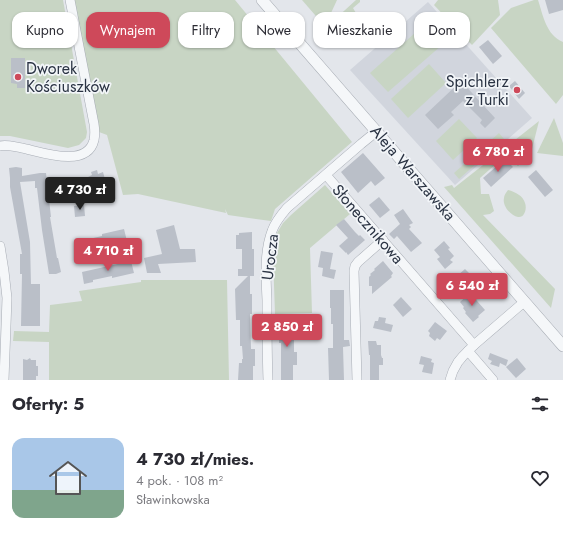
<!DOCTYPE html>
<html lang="pl">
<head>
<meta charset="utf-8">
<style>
	:root { --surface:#fff; --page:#f7f7f7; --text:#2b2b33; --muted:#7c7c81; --line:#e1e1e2; --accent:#ce495a }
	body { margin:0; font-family:Jost,sans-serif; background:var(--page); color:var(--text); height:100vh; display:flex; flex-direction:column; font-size:15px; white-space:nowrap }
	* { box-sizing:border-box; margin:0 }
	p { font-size:13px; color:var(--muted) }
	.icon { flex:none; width:22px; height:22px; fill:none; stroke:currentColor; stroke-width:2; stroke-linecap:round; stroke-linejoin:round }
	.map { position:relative; height:380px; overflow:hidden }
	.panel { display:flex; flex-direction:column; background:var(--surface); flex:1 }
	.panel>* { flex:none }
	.top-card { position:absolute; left:12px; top:12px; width:539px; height:36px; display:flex; gap:8px }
	.price { position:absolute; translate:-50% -34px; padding:0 9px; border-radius:4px; background:var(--accent); color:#fff; font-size:13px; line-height:26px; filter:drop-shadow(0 1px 2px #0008) }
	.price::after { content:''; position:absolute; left:50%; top:24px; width:12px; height:9px; margin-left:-6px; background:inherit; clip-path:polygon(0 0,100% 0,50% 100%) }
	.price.current { background:#222; color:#fff }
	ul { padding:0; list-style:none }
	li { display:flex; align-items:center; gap:12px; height:100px; padding:0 12px }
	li+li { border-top:1px solid var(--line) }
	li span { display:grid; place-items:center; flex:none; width:112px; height:80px; border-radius:12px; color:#555 }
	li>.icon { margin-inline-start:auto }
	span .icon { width:48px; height:48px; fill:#fffc; stroke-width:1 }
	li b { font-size:17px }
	h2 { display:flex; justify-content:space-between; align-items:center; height:48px; padding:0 12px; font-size:17px }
	.pill { padding:0 14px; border-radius:12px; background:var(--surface); box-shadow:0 1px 3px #0004; font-size:14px; line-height:36px }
	.pill.current { background:var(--accent); color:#fff }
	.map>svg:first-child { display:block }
	.built { fill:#d1d5dd }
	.green { fill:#c8d5c4 }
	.building { fill:#babfc8 }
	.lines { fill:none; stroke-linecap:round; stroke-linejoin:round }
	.minor-casing { stroke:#a8adb5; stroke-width:10 }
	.tertiary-casing { stroke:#a8adb5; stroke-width:12 }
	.minor { stroke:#f5f7f9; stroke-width:9 }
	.tertiary { stroke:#f5f7f9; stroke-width:11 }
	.poi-dot { fill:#ce495a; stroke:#f2f5f8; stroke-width:1.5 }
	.labels { text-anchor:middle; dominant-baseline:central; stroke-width:3.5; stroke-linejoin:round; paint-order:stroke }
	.poi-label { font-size:16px; fill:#2a3343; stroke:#f2f5f8; text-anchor:start }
	.street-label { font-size:16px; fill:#2a3343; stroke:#f2f5f8 }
</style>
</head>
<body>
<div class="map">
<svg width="563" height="380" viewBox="0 0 563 380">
	<rect width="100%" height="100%" fill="#e3e6eb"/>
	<polygon class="built" points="428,2 532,118 455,185 350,70"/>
	<g class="green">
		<polygon points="0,0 63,0 87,132 86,138 79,145 68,148 10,136 0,136"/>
		<polygon points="73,0 235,0 352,142 275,209 271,221 228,215 225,209 226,213 138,194 123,195 107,135 99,132"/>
		<polygon points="302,0 337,0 331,13 322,23"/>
		<polygon points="356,0 360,0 360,2 353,8 360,20 334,43 322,31"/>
		<polygon points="438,0 498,0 500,15 472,45 434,5"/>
		<path d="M534,0H538C543,15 546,35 563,42V95L556,104L491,28L511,8Z"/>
		<polygon points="424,25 442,45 388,92 370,73"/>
		<polygon points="429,64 446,83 408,118 391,99"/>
		<polygon points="554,118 563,143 563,156 537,153"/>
		<polygon points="459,119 477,138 453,160 436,141"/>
		<polygon points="539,121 531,153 518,166 506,155 480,178 481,194 489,194 494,211 490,214 483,215 555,289 551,308 444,187 452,185 454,188"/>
		<polygon points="499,133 504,139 459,179 454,173"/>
		<polygon points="325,185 350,214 310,248 312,313 275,314 273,256 275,239 277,233 283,223 291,215"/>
		<path d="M508,190C516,192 523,196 525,203C527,208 525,218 518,217C511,216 502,206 504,198C504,195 506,193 508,190Z"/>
		<polygon points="141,280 227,280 229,380 49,380 49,342 13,341 14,331 49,332 50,305 82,301 79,291 141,282"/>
	</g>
	<g class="building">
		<polygon points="545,0 563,0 563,10 549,14"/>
		<polygon points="366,12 378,26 373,31 361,17"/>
		<polygon points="488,40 502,56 493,64 479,47"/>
		<polygon points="11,58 25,58 25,88 17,88 17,84 11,83"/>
		<polygon points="461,81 495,118 485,128 480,123 482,120 463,101 451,112 454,115 438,129 425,115"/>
		<polygon points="515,81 525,93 519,99 509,86"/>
		<polygon points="363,153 385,178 375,186 371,181 358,193 341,172"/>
		<polygon points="505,159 513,167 491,187 483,178"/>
		<polygon points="16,167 22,168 22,176 40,173 46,173 51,217 50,217 57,258 58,258 61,272 56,274 49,274 42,230 37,188 35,188 35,181 20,182 30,242 31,284 40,284 40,326 21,326 22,274 20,274 20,254 22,254 10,187 10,178 9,168"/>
		<polygon points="97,170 98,174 103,172 106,183 90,187 88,177 92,175 91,172"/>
		<polygon points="536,170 553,190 545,197 528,177"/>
		<polygon points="379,197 390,210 380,218 369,205"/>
		<polygon points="84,205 85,216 75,217 74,206"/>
		<polygon points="403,209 413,223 409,225 411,227 409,229 422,243 411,252 397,236 394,239 389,234 400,224 394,215"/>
		<polygon points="344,219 355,232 359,236 360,235 365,240 348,255 346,252 346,253 339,246 348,238 336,225"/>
		<polygon points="174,225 180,249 195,249 196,262 158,264 161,273 147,273 144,258 162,254 156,230"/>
		<polygon points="124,229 127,241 85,250 85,249 76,251 74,241 89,238 89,239 102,236 102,234"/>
		<polygon points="252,232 252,249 254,249 254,276 250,276 250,294 252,294 252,314 250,314 251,349 255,349 255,366 253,366 253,380 238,380 239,363 242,363 242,359 243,359 242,346 240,346 240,320 236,320 235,289 248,276 238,276 238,269 242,269 242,249 236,249 236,235 239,235 239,233"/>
		<polygon points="444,241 450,248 448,249 454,256 450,260 453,262 445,269 437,259 440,257 434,250"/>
		<polygon points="321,251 333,253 330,269 336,270 334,279 322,276 323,268 318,267"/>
		<polygon points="131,261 134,273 112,278 112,276 93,280 93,282 84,284 82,272"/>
		<polygon points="383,261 393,273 391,276 392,277 372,294 372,286 369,286 369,277 371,275 370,274 375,270 374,269"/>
		<polygon points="465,269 473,277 465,284 463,281 447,295 438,286 446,279 450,282"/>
		<polygon points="330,290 344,290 344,340 349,340 350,346 343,347 344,380 329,380 328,348 333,348 333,324 331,324 331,308 330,308"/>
		<polygon points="470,293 485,310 478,316 479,317 473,322 465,313 466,312 463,308 464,307 460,302"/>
		<polygon points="401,297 412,309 403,317 393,305"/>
		<polygon points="379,317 386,318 385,323 393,325 391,332 373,328 375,321 378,321"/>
		<polygon points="279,319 294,319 294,352 297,352 297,365 293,365 293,380 281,380 281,343 279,343"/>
		<polygon points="435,322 447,331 440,340 437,338 435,341 429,336 430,333 428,331"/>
		<polygon points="368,341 376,341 377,345 381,345 381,355 382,358 383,358 383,365 379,365 379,380 370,380 370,355 369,355"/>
		<polygon points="490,353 508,360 506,366 500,363 499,367 490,364 492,361 488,359"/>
		<polygon points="421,356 432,359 431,362 434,363 432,374 422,372 424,365 419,364"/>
		<polygon points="30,358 31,360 36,360 36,366 38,366 38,376 36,376 36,380 23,380 23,359 27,360"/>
		<polygon points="517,358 526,369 516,378 506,367"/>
	</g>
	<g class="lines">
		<g class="minor-casing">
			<g id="minor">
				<path d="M0,146C7,144 14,147 22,148C41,152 87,169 94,140C95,135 95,130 94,124L70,0"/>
				<polyline points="326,175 474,345"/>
				<polyline points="0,246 4,271 7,298 4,380"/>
				<polyline points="468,351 493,380"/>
				<path d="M268,380C267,353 267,327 267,300C266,278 264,252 272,231C275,222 281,215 287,208L361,144L377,131"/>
				<polyline points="357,380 354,271 355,266 358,262 383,240"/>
				<polyline points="450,380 453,371 458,362 463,356 474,345 524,302"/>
			</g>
		</g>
		<g class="tertiary-casing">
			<polyline id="tertiary" points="262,0 563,346"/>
		</g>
		<use href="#minor" class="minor"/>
		<use href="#tertiary" class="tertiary"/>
	</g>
	<g class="poi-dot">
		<circle cx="18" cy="77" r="4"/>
		<circle cx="517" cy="90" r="4"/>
	</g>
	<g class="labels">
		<g class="poi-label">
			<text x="26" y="68">Dworek<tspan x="26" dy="18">Kościuszków</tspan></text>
			<text x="509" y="81" text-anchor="end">Spichlerz<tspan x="509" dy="18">z Turki</tspan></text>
		</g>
		<g class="street-label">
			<text transform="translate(413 173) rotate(49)">Aleja Warszawska</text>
			<text transform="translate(368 224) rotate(49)">Słonecznikowa</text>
			<text transform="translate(270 257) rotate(-83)">Urocza</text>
		</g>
	</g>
</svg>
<b class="price" style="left:498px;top:173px">6 780 zł</b>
<b class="price current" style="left:80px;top:211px">4 730 zł</b>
<b class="price" style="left:108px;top:272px">4 710 zł</b>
<b class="price" style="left:472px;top:307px">6 540 zł</b>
<b class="price" style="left:287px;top:348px">2 850 zł</b>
<div class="top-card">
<a class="pill">Kupno</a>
<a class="pill current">Wynajem</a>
<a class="pill">Filtry</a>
<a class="pill">Nowe</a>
<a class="pill">Mieszkanie</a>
<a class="pill">Dom</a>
</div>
</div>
<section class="panel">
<h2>Oferty: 5<svg class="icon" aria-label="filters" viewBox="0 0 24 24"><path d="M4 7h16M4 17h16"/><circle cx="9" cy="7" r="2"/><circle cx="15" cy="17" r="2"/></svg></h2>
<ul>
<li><span style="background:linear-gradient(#a9c7e8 65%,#7fa58c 0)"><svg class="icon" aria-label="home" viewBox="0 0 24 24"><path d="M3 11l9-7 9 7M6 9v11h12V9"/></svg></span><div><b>4 730 zł/mies.</b><p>4 pok. · 108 m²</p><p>Sławinkowska</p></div><svg class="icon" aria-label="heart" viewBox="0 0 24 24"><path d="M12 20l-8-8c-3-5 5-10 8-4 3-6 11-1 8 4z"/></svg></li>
</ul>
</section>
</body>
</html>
